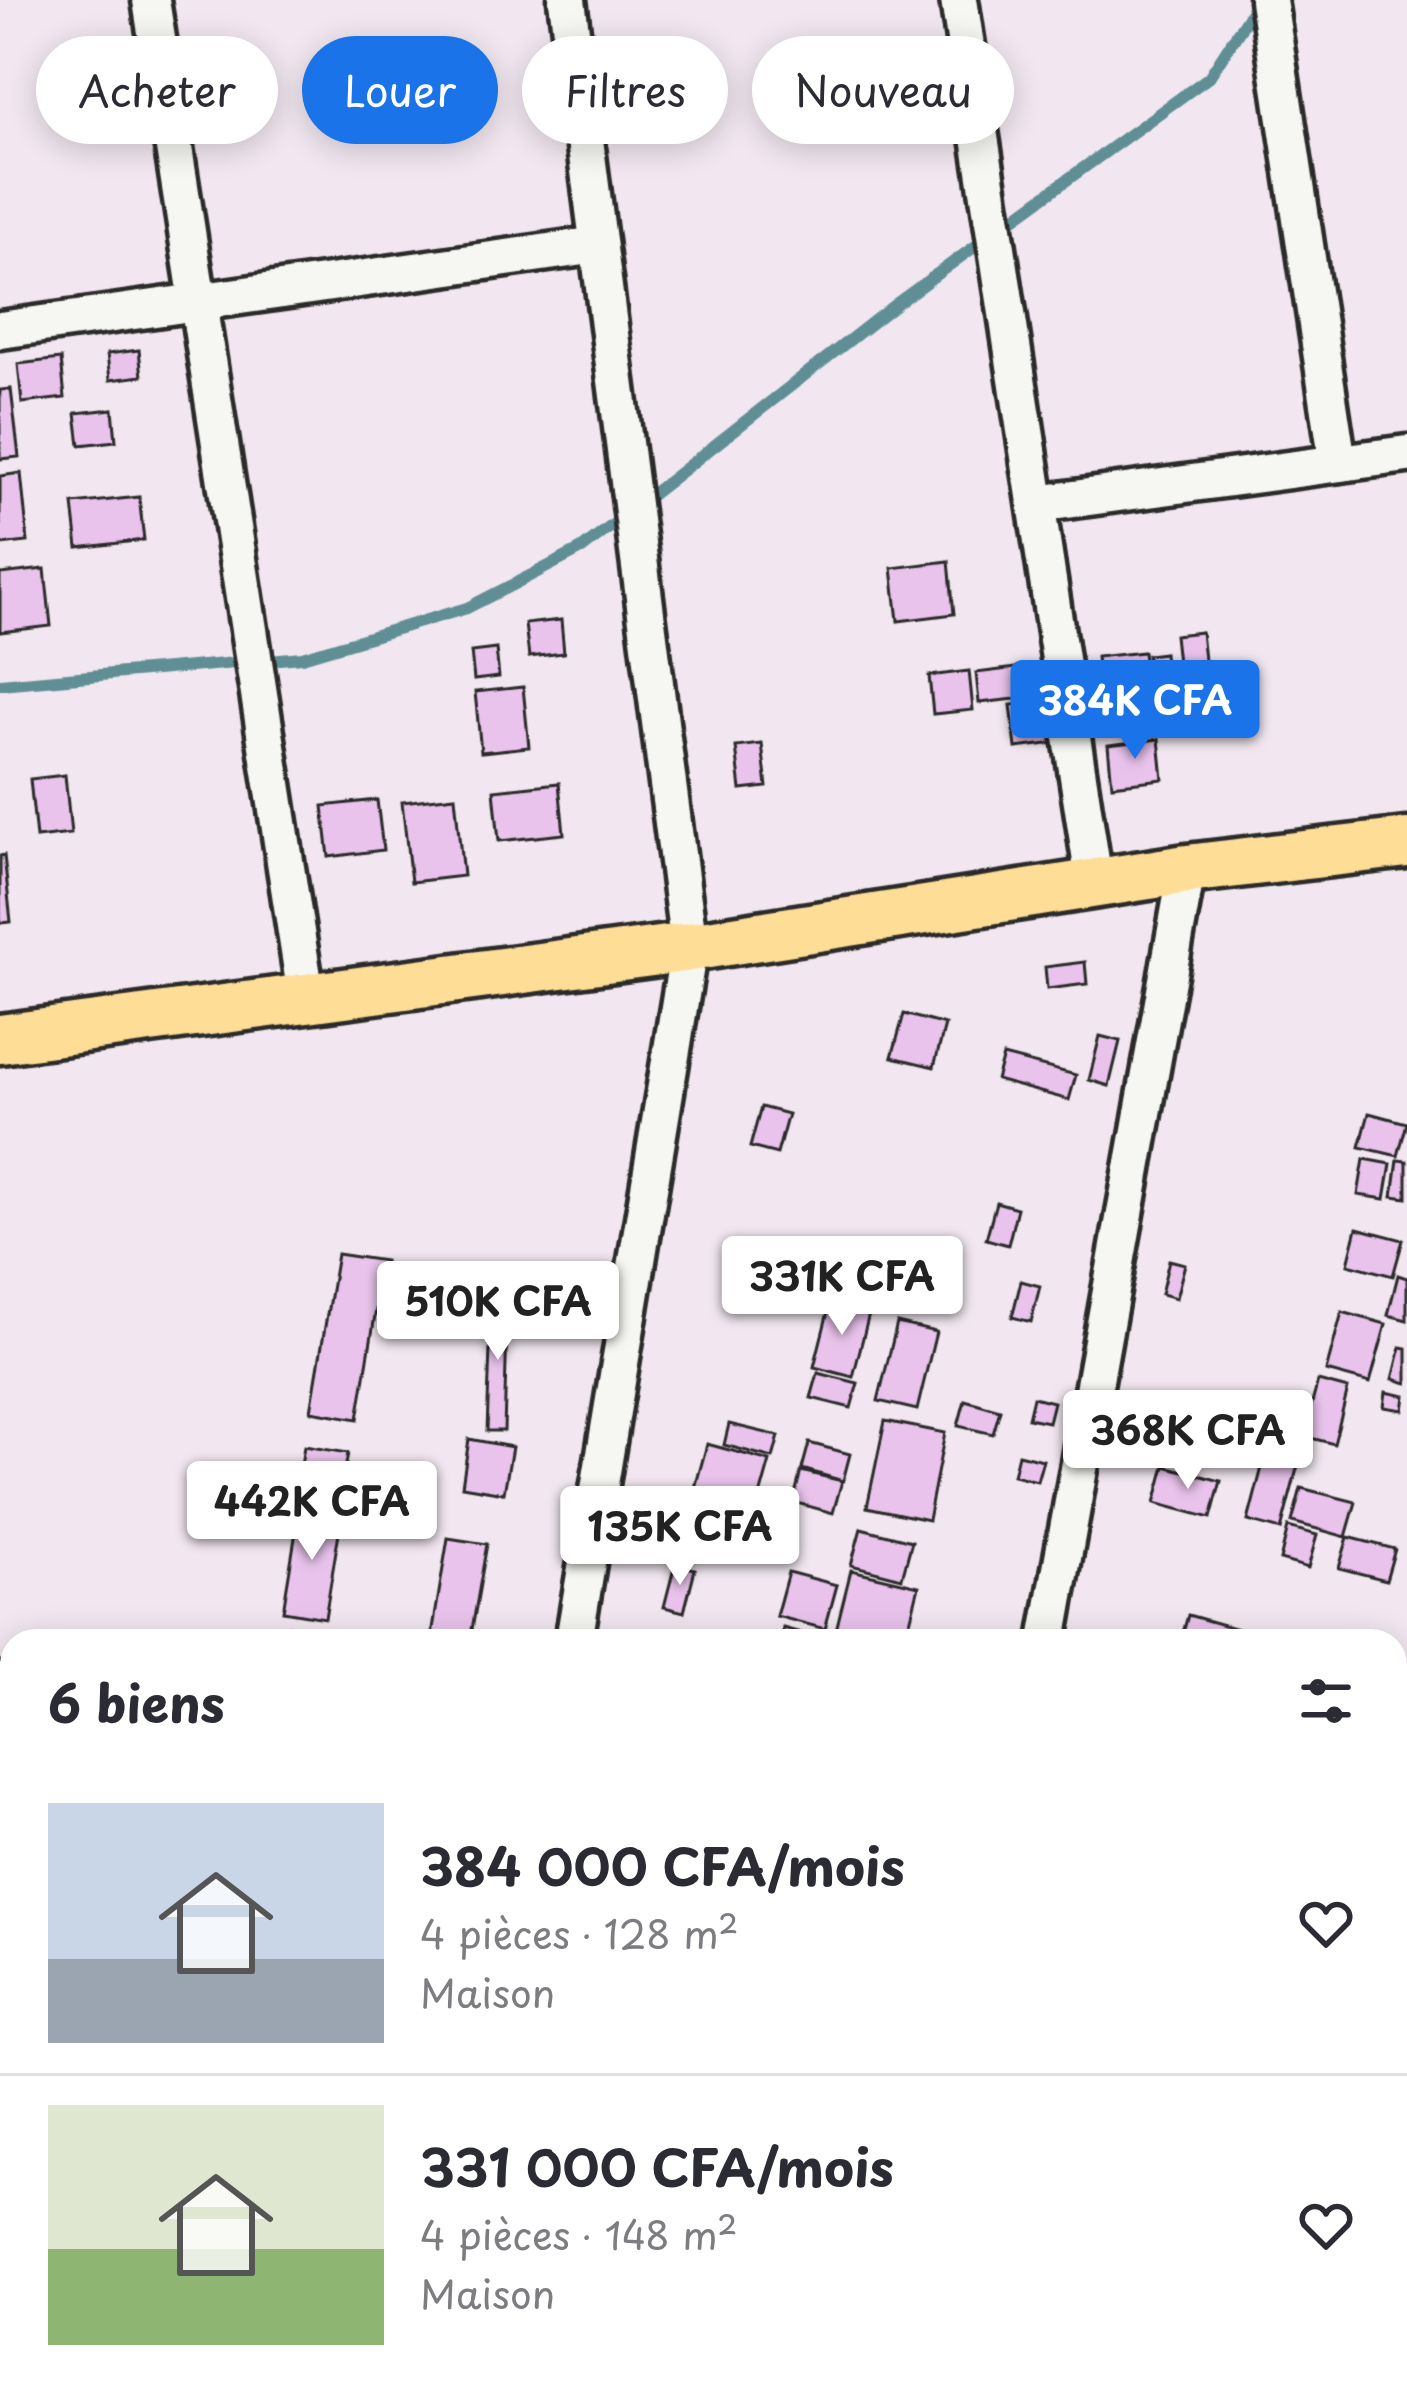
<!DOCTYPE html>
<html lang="fr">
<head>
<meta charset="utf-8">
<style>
	:root { --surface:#fff; --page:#f2f2f3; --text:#2b2b33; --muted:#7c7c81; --line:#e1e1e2; --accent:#1a73e8 }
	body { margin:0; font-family:"Playpen Sans",sans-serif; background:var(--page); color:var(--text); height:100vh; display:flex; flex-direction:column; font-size:45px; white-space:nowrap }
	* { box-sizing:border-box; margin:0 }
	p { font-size:39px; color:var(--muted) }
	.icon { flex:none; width:66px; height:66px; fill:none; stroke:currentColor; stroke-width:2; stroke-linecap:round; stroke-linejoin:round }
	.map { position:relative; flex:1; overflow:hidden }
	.drawer { position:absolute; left:0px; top:1629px; width:1407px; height:768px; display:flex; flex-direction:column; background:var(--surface); border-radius:36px 36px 0 0; box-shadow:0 6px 30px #0003 }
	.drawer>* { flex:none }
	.top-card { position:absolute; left:36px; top:36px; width:1335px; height:108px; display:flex; gap:24px }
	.price { position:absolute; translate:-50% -102px; padding:0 27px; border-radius:12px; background:#fff; color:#222; font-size:39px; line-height:78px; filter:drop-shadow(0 3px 6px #0008) }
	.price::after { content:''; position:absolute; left:50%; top:72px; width:36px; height:27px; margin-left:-18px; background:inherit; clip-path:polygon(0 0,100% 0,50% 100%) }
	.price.on { background:var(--accent); color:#fff }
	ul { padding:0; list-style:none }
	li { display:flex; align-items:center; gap:36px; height:300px; padding:0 48px }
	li+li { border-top:3px solid var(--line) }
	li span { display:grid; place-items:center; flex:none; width:336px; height:240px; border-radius:0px; color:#555 }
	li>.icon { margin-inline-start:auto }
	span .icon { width:144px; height:144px; fill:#fffc; stroke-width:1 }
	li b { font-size:51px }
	h2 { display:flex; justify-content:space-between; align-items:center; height:144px; padding:0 48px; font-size:51px }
	.tag { padding:0 42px; border-radius:54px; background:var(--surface); box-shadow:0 6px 30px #0003; font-size:42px; line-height:108px }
	.tag.on { background:var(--accent); color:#fff }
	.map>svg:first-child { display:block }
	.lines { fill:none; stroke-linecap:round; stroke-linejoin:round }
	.stream { stroke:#5f8f95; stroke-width:12 }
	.building { fill:#e9c3ec; stroke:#2b2b2b; stroke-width:3 }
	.minor-casing { stroke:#2b2b2b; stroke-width:45 }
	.major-casing { stroke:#2b2b2b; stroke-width:57 }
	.minor { stroke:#f6f6f2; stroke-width:36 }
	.major { stroke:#fedd96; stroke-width:48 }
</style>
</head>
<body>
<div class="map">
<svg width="1407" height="2397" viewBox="0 0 1407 2397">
	<rect width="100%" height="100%" fill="#f2e7f0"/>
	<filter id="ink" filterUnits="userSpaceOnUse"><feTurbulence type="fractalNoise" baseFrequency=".00833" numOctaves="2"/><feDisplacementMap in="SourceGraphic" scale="24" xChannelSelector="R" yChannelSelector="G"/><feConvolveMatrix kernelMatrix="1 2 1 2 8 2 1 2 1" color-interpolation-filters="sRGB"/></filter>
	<g filter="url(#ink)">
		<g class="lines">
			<polyline class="stream" points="0,684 302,657 467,608 582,549 897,303 1209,77 1258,1"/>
		</g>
		<g class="building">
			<polygon points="139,350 142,376 110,380 107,354"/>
			<polygon points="61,359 65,398 22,403 18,364"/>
			<polygon points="11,389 19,457 0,459 0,390"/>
			<polygon points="113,409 116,441 80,445 76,413"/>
			<polygon points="21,473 28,542 0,545 0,476"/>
			<polygon points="139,497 144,540 78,548 73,504"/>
			<polygon points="949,561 954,614 898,621 892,568"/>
			<polygon points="45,569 51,626 0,632 0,574"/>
			<polygon points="561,620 564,653 529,657 525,624"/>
			<polygon points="1201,632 1205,669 1178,672 1174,635"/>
			<polygon points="496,649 499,677 474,680 471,652"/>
			<polygon points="1143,652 1151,723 1104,728 1096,657"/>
			<polygon points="1164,653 1168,696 1152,698 1147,655"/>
			<polygon points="1040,665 1043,696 979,703 976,673"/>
			<polygon points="969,671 973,710 933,714 929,676"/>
			<polygon points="1208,675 1210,688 1194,690 1192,677"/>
			<polygon points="523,687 529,747 481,752 475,692"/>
			<polygon points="1051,701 1056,743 1016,748 1011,705"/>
			<polygon points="1159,739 1163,779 1112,785 1108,745"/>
			<polygon points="762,744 767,787 741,790 736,747"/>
			<polygon points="65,775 71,834 36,838 30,779"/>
			<polygon points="559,783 564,834 499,841 494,790"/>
			<polygon points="455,796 463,876 411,882 402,802"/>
			<polygon points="377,800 383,850 329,857 323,806"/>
			<polygon points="4,855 11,922 0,923 0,856"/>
			<polygon points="1085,962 1087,984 1047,989 1045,967"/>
			<polygon points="904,1014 945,1025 934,1067 892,1057"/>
			<polygon points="1100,1036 1120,1041 1109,1086 1089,1080"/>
			<polygon points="1003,1056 1076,1075 1069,1100 996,1080"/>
			<polygon points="761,1107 788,1114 777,1154 750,1147"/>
			<polygon points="1369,1113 1407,1123 1398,1156 1360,1147"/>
			<polygon points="1364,1159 1391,1164 1385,1199 1358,1195"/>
			<polygon points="1398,1160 1407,1161 1407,1198 1393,1196"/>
			<polygon points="996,1202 1017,1208 1008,1245 986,1239"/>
			<polygon points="1357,1228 1403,1240 1393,1276 1348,1264"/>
			<polygon points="840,1244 891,1256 880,1300 830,1288"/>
			<polygon points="337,1254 384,1261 358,1419 311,1411"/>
			<polygon points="1169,1260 1185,1264 1176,1298 1161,1294"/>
			<polygon points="1398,1275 1407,1278 1407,1320 1388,1315"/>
			<polygon points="1021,1281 1040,1286 1031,1322 1012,1317"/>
			<polygon points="492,1294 508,1295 504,1431 487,1431"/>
			<polygon points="831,1300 870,1310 853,1377 814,1367"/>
			<polygon points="1342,1312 1386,1324 1370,1383 1326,1371"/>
			<polygon points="897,1323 936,1332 917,1410 878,1401"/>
			<polygon points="1401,1347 1407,1348 1407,1383 1393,1379"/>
			<polygon points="818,1373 858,1383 851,1408 811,1398"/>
			<polygon points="1318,1381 1348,1389 1334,1444 1303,1436"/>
			<polygon points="1386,1392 1405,1396 1403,1410 1384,1407"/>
			<polygon points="1033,1397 1053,1402 1048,1422 1028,1418"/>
			<polygon points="965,1400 1000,1410 993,1434 958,1426"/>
			<polygon points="885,1421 945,1433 928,1520 867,1507"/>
			<polygon points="729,1424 779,1436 773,1458 724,1445"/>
			<polygon points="469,1439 512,1447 504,1493 462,1486"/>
			<polygon points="809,1443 850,1454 843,1481 802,1469"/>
			<polygon points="707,1444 770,1461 758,1504 695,1488"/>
			<polygon points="304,1446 348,1453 340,1498 297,1491"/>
			<polygon points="1018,1454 1043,1460 1037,1481 1013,1475"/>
			<polygon points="1265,1456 1298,1465 1281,1530 1248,1521"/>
			<polygon points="1165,1466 1221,1481 1211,1518 1155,1503"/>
			<polygon points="801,1471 842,1481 833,1513 793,1502"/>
			<polygon points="1301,1488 1356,1502 1346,1537 1292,1522"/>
			<polygon points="300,1507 342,1514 325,1618 283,1611"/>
			<polygon points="1288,1527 1317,1535 1308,1568 1280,1560"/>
			<polygon points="861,1528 912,1541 902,1578 851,1565"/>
			<polygon points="1348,1537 1395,1549 1386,1580 1339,1568"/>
			<polygon points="448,1538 487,1544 470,1641 431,1641"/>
			<polygon points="675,1564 695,1569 684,1612 664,1607"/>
			<polygon points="851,1570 919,1586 905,1641 836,1630"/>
			<polygon points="788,1572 837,1585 825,1629 776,1616"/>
			<polygon points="1188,1615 1252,1633 1250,1641 1168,1641 1169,1636 1181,1640"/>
			<polygon points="288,1626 326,1632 324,1641 286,1641"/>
			<polygon points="783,1628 826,1640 826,1641 780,1641"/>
			<polygon points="12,1771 12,1893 0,1890 0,1818"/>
			<polygon points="952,2385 1000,2385 997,2397 949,2397"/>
			<polygon points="1075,2385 1118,2385 1115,2397 1073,2397"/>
			<polygon points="1129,2385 1172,2385 1169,2397 1126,2397"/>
		</g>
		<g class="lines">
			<g class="minor-casing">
				<g id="minor">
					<polyline points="151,0 306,996"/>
					<polyline points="567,0 689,947 574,1641"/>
					<polyline points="959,0 1095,887"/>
					<polyline points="1268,0 1338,463"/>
					<polyline points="0,330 598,245"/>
					<polyline points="1037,504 1407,454"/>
					<polyline points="1048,1641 1187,869"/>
					<polyline points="0,1682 12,1684"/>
					<polyline points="1395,1997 1407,1999"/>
					<polyline points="1395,2193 1407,2131"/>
					<polyline points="0,2347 12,2349"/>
					<polyline points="252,2385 332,2397"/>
					<polyline points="115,2397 118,2385"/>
					<polyline points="450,2397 452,2385"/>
					<polyline points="887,2397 890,2385"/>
					<polyline points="1355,2397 1357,2385"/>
				</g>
			</g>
			<g class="major-casing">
				<polyline id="major" points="0,1039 689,947 1187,869 1407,843"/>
			</g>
			<use href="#minor" class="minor"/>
			<use href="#major" class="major"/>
		</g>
	</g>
</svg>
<b class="price on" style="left:1135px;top:762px">384K CFA</b>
<b class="price" style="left:842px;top:1338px">331K CFA</b>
<b class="price" style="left:498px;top:1363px">510K CFA</b>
<b class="price" style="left:1188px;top:1492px">368K CFA</b>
<b class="price" style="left:312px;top:1563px">442K CFA</b>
<b class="price" style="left:680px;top:1588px">135K CFA</b>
<div class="top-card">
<a class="tag">Acheter</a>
<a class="tag on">Louer</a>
<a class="tag">Filtres</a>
<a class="tag">Nouveau</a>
</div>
<section class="drawer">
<h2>6 biens<svg class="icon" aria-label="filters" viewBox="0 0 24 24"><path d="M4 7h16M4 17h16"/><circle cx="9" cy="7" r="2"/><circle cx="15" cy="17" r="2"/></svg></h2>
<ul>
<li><span style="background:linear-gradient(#c9d6e8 65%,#9aa5b1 0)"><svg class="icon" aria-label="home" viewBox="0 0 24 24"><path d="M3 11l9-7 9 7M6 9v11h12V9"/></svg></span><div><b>384 000 CFA/mois</b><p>4 pièces · 128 m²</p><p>Maison</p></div><svg class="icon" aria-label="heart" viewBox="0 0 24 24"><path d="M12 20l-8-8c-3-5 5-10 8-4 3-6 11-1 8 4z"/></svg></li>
<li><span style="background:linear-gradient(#dfe7d0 60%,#8fb573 0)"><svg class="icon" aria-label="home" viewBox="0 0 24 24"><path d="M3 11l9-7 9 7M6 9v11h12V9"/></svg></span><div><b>331 000 CFA/mois</b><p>4 pièces · 148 m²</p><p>Maison</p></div><svg class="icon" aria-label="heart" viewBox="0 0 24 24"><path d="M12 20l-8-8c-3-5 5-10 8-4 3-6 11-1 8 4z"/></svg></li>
</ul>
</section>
</div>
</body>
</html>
